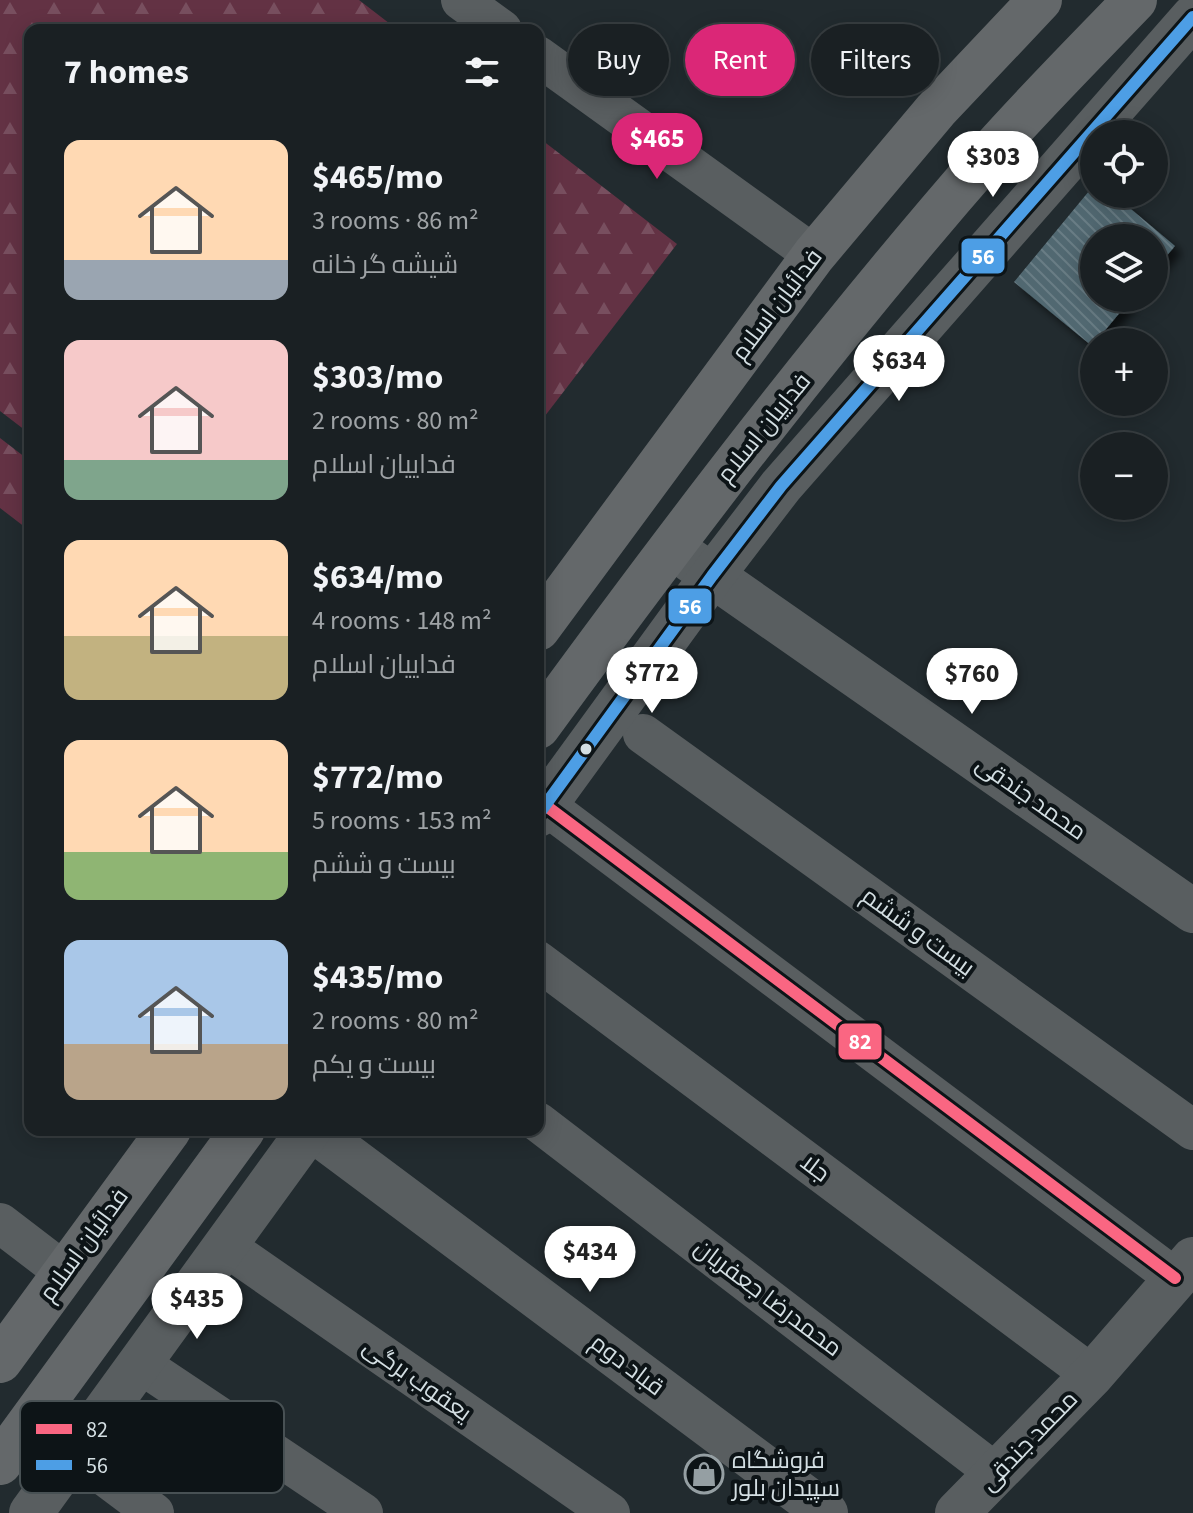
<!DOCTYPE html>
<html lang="en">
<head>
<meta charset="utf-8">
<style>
	:root { --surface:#1a2023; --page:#272d30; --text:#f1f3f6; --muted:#9fa3a6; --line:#383e41; --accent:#db2777 }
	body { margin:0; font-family:"Source Sans 3",Cairo,sans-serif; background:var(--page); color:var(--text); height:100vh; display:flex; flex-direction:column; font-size:30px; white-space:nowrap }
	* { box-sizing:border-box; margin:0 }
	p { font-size:26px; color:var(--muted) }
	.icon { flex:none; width:44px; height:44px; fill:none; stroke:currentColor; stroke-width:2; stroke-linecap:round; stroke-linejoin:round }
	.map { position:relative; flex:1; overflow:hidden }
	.side { position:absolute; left:24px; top:24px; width:520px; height:1112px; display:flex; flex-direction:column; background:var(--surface); border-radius:16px; box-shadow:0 4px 20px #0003,0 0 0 2px var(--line) }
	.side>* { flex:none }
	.banner { position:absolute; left:568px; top:24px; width:504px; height:72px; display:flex; gap:16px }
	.fabs { position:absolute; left:1080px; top:120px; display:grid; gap:16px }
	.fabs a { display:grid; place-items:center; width:88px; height:88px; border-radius:50%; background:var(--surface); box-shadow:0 4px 20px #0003,0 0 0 2px var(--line); font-size:40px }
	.price { position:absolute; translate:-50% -68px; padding:0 18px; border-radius:28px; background:#fff; color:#222; font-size:26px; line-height:52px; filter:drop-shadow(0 2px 4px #0008) }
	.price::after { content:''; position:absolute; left:50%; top:48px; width:24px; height:18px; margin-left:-12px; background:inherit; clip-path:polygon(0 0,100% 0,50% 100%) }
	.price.active { background:var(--accent); color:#fff }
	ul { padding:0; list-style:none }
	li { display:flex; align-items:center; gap:24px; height:200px; padding:0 40px }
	li span { display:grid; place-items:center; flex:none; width:224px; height:160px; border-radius:16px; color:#555 }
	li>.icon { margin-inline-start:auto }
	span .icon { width:96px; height:96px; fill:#fffc; stroke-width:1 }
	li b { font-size:34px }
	h2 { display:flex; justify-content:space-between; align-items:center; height:96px; padding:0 40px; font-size:34px }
	.pill { padding:0 28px; border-radius:36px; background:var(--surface); box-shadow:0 4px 20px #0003,0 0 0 2px var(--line); font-size:28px; line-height:72px }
	.pill.active { background:var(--accent); color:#fff }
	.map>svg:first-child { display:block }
	.forest { fill:url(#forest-firs) }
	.building { fill:url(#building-back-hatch); filter:url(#shadow) }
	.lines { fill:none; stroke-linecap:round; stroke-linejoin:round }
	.minor { stroke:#595e60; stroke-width:40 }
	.tertiary { stroke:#595e60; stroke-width:44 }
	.primary { stroke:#64686a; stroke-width:44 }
	.bus-1-casing { stroke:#0d1417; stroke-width:18 }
	.bus-2-casing { stroke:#0d1417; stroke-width:18 }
	.bus-1 { stroke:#fa6682; stroke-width:12 }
	.bus-2 { stroke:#4d9ee5; stroke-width:12 }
	.bus-dot { fill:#d3dee2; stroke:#0d1417; stroke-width:3 }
	.labels { text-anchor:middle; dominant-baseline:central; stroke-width:8; stroke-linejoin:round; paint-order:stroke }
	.street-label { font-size:24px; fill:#d3dee2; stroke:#0d1417 }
	.poi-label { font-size:24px; fill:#d3dee2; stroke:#0d1417; text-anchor:start }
	.key { fill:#0d1417; stroke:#485154; stroke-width:2 }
	.key-label { font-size:22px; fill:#d3dee2 }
	.line-badge { stroke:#0d1417; stroke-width:3 }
	.badge-label { font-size:22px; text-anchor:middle; font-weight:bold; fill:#fff }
</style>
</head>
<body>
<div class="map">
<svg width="1193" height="1513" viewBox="0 0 1193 1513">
	<defs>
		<pattern id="forest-firs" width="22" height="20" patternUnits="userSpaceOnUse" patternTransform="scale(2)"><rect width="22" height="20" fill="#633244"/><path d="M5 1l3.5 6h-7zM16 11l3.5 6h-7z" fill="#784f5f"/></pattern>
		<pattern id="building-back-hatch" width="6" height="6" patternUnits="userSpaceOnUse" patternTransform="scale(2)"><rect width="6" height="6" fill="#516871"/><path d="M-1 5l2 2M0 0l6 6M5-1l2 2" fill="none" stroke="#697d85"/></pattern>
		<filter id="shadow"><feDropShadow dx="7" dy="7" stdDeviation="4" flood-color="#0009"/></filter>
	</defs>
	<rect width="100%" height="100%" fill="#222b2f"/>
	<g class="forest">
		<polygon points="0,0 359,0 398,30 30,30 30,434 0,411"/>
		<polygon points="538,137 677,244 538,425"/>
		<polygon points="0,438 30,461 30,531 0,508"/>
	</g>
	<polygon class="building" points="1094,185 1094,194 1113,194 1175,246 1154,271 1154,238 1094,238 1094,298 1132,298 1092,346 1014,282"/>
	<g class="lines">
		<g class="minor">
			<polyline points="461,0 502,30"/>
			<polyline points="538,56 814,255"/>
			<polyline points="643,734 1193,1130"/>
			<polyline points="545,805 1175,1278"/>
			<polyline points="538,961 1092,1375"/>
			<polyline points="538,1122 997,1474"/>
			<polyline points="0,1223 64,1272"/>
			<polyline points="225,1246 610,1513"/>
			<polyline points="139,1363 363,1513"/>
			<polyline points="74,1453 154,1513"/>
		</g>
		<g class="tertiary">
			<polyline points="690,560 1193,911"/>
			<polyline points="538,815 712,576 781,486 1193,17"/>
			<polyline points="313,1130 826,1513"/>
			<polyline points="31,1513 309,1130"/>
			<polyline points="957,1513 1092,1375 1193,1259"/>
		</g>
		<g class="primary">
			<polyline points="538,629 814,255 936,110 1040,0"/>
			<path d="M538,727C681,531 829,337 989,154C1036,101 1086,51 1135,0"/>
			<polyline points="0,1361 169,1130"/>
			<polyline points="0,1463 243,1130"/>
		</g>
		<g class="bus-1-casing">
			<polyline id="bus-1" points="545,805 1175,1278"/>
		</g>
		<g class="bus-2-casing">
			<polyline id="bus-2" points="538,815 712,576 781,486 1193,17"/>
		</g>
		<use href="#bus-1" class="bus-1"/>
		<use href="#bus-2" class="bus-2"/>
	</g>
	<defs>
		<g id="shop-ring" transform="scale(2)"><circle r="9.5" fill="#0d1417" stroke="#959fa3" stroke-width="1.5"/><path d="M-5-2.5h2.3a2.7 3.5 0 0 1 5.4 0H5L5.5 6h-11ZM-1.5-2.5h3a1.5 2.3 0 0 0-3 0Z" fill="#959fa3"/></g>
	</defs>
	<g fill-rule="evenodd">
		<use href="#shop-ring" x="704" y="1474"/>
	</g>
	<circle class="bus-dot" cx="586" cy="749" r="7"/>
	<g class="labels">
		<g class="street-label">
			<text transform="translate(777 305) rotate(-53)">فدائیان اسلام</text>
			<text transform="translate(764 428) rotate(-51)">فداییان اسلام</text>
			<text transform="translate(1031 798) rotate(35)">محمد جندقی</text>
			<text transform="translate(918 932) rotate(36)">بیست و ششم</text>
			<text transform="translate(815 1168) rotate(37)">جلا</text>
			<text transform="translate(84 1245) rotate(-54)">فدائیان اسلام</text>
			<text transform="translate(768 1298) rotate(37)">محمدرضا جعفریان</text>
			<text transform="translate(627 1365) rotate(37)">قباد دوم</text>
			<text transform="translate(417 1380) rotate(35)">یعقوب برگی</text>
			<text transform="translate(1029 1441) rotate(-46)">محمد جندقی</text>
		</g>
		<g class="poi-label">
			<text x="732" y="1460">فروشگاه<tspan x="732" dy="28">سپیدان بلور</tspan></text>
		</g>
	</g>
	<rect x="20" y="1401" width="264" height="92" rx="12" class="key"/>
	<rect x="36" y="1424" width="36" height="10" fill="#fa6682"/>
	<rect x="36" y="1460" width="36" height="10" fill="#4d9ee5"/>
	<g class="key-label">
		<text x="86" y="1437">82</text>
		<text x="86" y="1473">56</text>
	</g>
	<g class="line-badge">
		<rect x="960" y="237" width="46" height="38" rx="8" fill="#4d9ee5"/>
		<rect x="667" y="587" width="46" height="38" rx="8" fill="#4d9ee5"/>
		<rect x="837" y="1022" width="46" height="39" rx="8" fill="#fa6682"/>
	</g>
	<g class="badge-label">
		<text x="983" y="264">56</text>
		<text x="690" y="614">56</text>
		<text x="860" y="1049">82</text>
	</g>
</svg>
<div class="fabs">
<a><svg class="icon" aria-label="locate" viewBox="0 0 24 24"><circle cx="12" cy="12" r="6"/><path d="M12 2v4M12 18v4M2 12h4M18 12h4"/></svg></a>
<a><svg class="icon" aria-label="layers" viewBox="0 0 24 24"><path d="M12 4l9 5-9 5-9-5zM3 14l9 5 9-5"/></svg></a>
<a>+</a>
<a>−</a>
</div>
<b class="price active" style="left:657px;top:181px">$465</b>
<b class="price" style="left:993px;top:199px">$303</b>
<b class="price" style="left:899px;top:403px">$634</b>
<b class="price" style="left:652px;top:715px">$772</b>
<b class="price" style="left:972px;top:716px">$760</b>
<b class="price" style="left:590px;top:1294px">$434</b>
<b class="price" style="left:197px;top:1341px">$435</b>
<div class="banner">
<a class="pill">Buy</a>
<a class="pill active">Rent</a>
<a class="pill">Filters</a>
</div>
<section class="side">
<h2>7 homes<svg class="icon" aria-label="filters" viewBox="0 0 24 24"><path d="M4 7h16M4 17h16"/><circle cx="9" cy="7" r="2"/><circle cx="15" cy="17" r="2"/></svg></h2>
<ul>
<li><span style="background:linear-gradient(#ffd9b3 75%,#9aa5b1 0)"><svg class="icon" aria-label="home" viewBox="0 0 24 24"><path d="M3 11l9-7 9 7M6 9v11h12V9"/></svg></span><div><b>$465/mo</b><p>3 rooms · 86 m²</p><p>شیشه گر خانه</p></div></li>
<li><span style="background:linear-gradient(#f6c9c9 75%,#7fa58c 0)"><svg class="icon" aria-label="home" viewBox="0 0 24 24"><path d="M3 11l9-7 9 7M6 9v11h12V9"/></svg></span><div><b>$303/mo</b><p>2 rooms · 80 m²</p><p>فداییان اسلام</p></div></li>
<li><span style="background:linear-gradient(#ffd9b3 60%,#c2b280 0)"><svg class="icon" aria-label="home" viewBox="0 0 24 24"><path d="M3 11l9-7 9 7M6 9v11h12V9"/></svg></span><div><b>$634/mo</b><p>4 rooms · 148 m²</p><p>فداییان اسلام</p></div></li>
<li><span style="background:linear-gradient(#ffd9b3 70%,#8fb573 0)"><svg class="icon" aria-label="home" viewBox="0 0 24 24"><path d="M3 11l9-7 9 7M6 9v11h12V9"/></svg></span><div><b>$772/mo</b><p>5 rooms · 153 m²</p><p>بیست و ششم</p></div></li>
<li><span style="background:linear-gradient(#a9c7e8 65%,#b9a48a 0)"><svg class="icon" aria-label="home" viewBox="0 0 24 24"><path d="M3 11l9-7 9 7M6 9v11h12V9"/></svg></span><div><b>$435/mo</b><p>2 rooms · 80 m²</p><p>بیست و یکم</p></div></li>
</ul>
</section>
</div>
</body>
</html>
